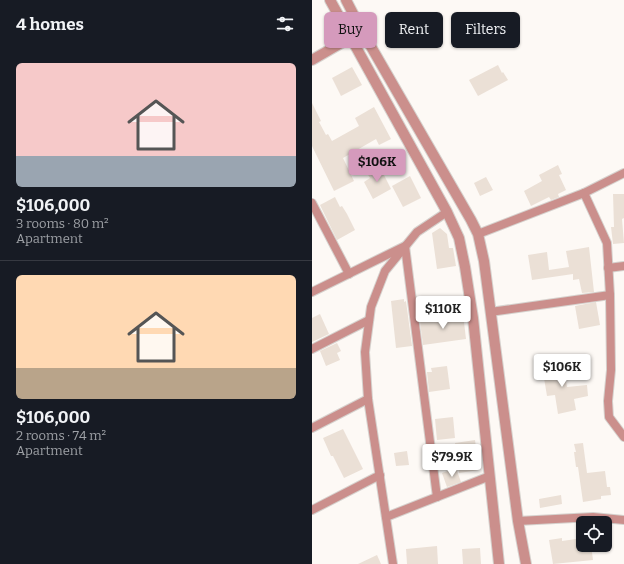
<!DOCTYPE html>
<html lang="en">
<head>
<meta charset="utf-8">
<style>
	:root { --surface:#171b24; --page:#20242c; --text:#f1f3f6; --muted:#9ea1a6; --line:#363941; --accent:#d59abc }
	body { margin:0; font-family:Bitter,serif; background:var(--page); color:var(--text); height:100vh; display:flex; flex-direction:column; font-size:15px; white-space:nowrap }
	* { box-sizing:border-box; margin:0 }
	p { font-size:13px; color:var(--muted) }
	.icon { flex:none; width:22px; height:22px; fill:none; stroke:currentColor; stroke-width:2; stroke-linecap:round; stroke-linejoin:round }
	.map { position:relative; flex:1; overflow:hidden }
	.panel { display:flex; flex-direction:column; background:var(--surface); width:312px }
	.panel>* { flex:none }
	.top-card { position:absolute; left:12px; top:12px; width:240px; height:36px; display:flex; gap:8px }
	.fabs { position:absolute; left:264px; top:516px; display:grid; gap:8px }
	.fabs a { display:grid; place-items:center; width:36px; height:36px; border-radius:6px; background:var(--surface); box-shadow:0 1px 3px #0004; font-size:20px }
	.price { position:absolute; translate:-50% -34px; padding:0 9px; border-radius:4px; background:#fff; color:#222; font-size:13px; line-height:26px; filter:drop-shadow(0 1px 2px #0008) }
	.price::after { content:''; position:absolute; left:50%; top:24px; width:12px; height:9px; margin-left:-6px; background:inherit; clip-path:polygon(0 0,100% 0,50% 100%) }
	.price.selected { background:var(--accent); color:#111 }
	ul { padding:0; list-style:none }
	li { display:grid; align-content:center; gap:8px; height:212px; padding:0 16px }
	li+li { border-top:1px solid var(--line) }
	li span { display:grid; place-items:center; height:124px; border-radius:6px; color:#555 }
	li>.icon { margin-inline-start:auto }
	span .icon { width:72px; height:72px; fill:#fffc; stroke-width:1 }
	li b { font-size:17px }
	h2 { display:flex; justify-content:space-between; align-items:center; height:48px; padding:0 16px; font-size:17px }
	.chip { padding:0 14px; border-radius:6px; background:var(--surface); box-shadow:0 1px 3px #0004; font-size:14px; line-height:36px }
	.chip.selected { background:var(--accent); color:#111 }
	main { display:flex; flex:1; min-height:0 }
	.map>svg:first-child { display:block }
	.building { fill:#ebe0d6 }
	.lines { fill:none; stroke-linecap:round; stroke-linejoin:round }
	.minor-casing { stroke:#d6d2ce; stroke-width:10 }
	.tertiary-casing { stroke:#d6d2ce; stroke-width:12 }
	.minor { stroke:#cb8f8c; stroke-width:8 }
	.tertiary { stroke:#cb8f8c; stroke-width:10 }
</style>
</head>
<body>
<main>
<section class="panel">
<h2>4 homes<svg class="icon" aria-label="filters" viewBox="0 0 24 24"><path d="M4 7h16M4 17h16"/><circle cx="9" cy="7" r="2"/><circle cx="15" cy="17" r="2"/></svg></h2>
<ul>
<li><span style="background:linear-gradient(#f6c9c9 75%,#9aa5b1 0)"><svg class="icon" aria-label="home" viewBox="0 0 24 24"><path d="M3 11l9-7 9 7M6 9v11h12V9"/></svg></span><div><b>$106,000</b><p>3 rooms · 80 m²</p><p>Apartment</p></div></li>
<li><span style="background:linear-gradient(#ffd9b3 75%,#b9a48a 0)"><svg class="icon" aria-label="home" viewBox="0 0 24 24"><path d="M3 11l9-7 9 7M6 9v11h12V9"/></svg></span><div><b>$106,000</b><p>2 rooms · 74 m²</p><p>Apartment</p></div></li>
</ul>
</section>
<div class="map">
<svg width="312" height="564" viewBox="0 0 312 564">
	<rect width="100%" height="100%" fill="#fdf9f5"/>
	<g class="building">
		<polygon points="186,65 190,73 191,72 196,80 166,96 157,80"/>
		<polygon points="40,67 50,85 29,96 20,78"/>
		<polygon points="0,103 9,121 7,122 14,135 16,134 20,141 47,126 43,118 62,107 79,139 67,145 64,139 31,158 42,181 22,191 0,146"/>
		<polygon points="246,165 250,174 247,175 254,190 246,194 247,197 239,200 237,197 219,206 212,191 230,181 227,175"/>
		<polygon points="69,166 72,172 71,173 79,189 61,199 52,182 58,178 55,173"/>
		<polygon points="98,176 109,198 91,207 80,186"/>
		<polygon points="174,177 181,190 168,196 162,183"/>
		<polygon points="301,194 312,194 312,218 310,219 312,243 301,244 299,227 302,227"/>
		<polygon points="23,197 28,207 30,206 35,214 43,230 25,240 8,205"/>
		<polygon points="128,228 135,234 137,248 141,248 144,266 125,269 120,233"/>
		<polygon points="277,247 282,292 270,293 267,279 261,280 261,274 220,280 216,255 235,252 237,270 257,267 254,251"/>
		<polygon points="92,299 92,302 94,301 100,346 84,348 79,301"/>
		<polygon points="284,302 288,325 267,329 263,306"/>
		<polygon points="8,314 17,334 0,342 0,318"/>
		<polygon points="151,314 154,339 111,345 108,322"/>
		<polygon points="25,343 29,351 25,353 28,360 14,366 8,351"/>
		<polygon points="238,364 238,366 251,364 255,387 275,385 276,396 262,399 264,410 246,414 243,395 235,396 230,366"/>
		<polygon points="135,366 138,389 117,392 115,372 120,372 119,368"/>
		<polygon points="141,417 143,438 125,440 123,419"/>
		<polygon points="31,429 51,469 32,478 21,456 19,456 11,438"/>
		<polygon points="163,440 167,470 147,473 143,443"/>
		<polygon points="271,443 275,473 293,471 295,487 298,487 299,495 289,496 289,499 271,502 266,467 264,467 262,452 264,452 262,444"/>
		<polygon points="95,451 97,465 84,466 82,453"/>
		<polygon points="144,468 149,482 135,487 130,473"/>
		<polygon points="249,495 250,504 228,508 227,499"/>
		<polygon points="250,538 250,541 271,538 271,545 279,545 281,560 241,564 237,540"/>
		<polygon points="125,546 126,564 95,564 94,549"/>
		<polygon points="168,548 169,564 151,564 150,549"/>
		<polygon points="65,555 69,564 46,564"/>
	</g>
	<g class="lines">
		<g class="minor-casing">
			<g id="minor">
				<polyline points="272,193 295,243 298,295 299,370 296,401 297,417 312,437"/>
				<polyline points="0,203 37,274"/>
				<polyline points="166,234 272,193 312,173"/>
				<polyline points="296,268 312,266"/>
				<polyline points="0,292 93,246 125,497"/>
				<polyline points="178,312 298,295"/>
				<polyline points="0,349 57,320"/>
				<polyline points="0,428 56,399"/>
				<polyline points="0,510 68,475"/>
				<polyline points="74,517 178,476"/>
				<polyline points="206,521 281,517 312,520"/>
				<polyline points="81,564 56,399 53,352 59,307 73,271 105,232 135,212"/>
			</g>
		</g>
		<g class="tertiary-casing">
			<g id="tertiary">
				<polyline points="18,0 135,212 147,238 153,267 161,318 187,564"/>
				<polyline points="34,0 50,31 159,220 166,234 172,261 206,521 214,564"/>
				<polyline points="0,60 38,38"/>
			</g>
		</g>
		<use href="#minor" class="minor"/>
		<use href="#tertiary" class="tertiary"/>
	</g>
</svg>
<div class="fabs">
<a><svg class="icon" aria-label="locate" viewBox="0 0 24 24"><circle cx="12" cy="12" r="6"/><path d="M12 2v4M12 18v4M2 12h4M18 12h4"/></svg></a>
</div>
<b class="price selected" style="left:65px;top:183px">$106K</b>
<b class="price" style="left:131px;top:330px">$110K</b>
<b class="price" style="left:250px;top:388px">$106K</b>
<b class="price" style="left:140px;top:478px">$79.9K</b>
<div class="top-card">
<a class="chip selected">Buy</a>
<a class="chip">Rent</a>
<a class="chip">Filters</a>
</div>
</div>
</main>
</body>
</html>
